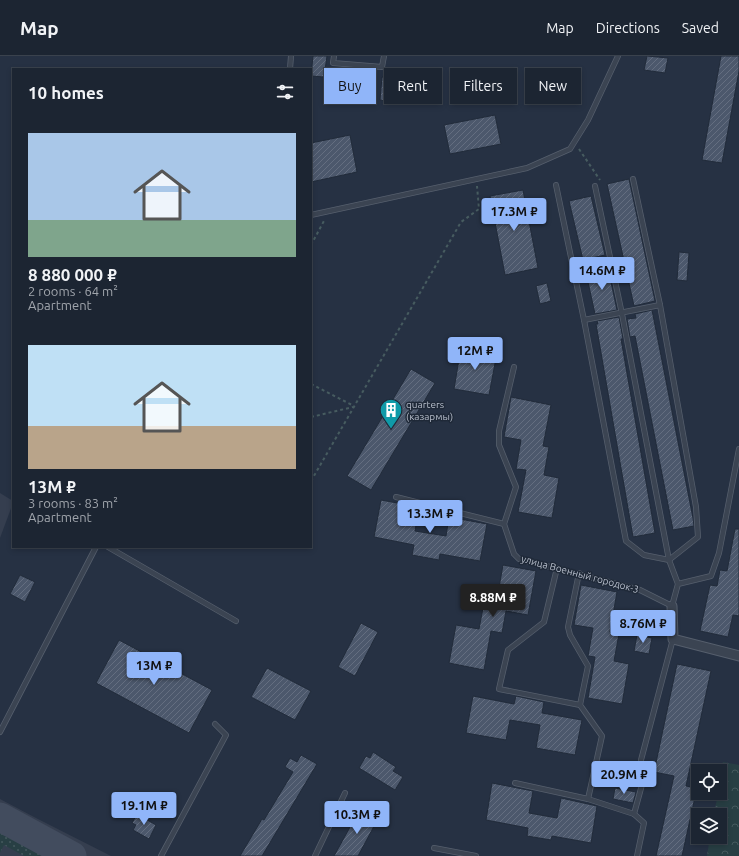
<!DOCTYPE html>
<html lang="en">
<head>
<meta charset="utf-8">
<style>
	:root { --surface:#1c2532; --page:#29313e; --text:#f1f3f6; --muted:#a0a5ac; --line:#3a424d; --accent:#90b5f9 }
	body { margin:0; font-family:Ubuntu,sans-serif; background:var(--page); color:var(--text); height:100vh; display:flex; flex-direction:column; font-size:15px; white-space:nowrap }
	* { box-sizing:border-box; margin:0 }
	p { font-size:13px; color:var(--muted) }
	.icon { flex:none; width:22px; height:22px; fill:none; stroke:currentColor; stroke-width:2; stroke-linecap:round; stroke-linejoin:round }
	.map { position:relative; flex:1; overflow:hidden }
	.details { position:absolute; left:12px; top:12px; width:300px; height:480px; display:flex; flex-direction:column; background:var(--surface); border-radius:0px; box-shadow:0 2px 6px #0003,0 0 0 1px var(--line) }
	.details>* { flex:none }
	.guide { position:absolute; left:324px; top:12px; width:355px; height:36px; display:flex; gap:8px }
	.fabs { position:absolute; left:691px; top:708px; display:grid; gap:8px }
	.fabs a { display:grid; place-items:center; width:36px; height:36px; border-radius:0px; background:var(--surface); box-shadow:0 2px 6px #0003,0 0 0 1px var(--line); font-size:20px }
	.price { position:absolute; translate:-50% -34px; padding:0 9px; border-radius:4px; background:var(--accent); color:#111; font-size:13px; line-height:26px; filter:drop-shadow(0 1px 2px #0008) }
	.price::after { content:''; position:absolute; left:50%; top:24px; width:12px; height:9px; margin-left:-6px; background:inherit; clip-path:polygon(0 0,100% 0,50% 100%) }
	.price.current { background:#222; color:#fff }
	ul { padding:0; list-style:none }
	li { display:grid; align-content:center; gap:8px; height:212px; padding:0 16px }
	li span { display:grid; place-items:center; height:124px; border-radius:0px; color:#555 }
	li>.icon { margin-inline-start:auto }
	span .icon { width:72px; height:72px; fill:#fffc; stroke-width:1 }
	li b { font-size:17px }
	h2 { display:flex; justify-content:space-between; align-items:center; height:48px; padding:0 16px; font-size:17px }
	.chip { padding:0 14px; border-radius:0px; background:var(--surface); box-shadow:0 2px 6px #0003,0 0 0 1px var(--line); font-size:14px; line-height:36px }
	.chip.current { background:var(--accent); color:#111 }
	header { display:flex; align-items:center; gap:24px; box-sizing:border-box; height:56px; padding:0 20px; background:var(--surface); border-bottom:1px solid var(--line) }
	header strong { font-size:19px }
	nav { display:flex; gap:22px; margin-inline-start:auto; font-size:14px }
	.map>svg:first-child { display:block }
	.airport { fill:#353e4f }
	.grass { fill:url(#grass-dots) }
	.forest { fill:url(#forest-crowns) }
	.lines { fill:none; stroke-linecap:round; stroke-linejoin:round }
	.taxiway { stroke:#424c5e; stroke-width:29 }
	.building { fill:url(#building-hatch); stroke:#212b3a }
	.service-casing { stroke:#565f6d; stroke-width:6 }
	.minor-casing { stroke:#565f6d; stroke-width:11 }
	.path { stroke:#475c60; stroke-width:2; stroke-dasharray:3 3; stroke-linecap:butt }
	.service { stroke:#3b4452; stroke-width:4.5 }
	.minor { stroke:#3b4452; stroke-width:9 }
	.labels { text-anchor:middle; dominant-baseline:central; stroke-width:3; stroke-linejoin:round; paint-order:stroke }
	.poi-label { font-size:10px; fill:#b8bfcc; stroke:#1f2938; text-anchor:start }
	.street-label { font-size:10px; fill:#b8bfcc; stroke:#1f2938 }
</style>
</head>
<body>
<header>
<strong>Map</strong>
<nav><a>Map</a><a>Directions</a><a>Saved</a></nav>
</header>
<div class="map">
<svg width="739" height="800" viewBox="0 0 739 800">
	<defs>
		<pattern id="grass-dots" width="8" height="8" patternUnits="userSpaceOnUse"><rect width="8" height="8" fill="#283f44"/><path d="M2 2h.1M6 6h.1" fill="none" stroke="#45595e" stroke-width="1.8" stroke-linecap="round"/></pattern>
		<pattern id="forest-crowns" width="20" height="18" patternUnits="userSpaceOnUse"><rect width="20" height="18" fill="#283f44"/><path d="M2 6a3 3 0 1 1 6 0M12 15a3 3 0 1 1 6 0" fill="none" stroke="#45595e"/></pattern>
		<pattern id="building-hatch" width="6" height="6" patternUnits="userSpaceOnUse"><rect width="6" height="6" fill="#4c586c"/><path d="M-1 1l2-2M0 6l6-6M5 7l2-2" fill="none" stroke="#646e80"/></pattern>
	</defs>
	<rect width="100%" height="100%" fill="#263143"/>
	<g class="airport">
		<polygon points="0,437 13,445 13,447 0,482"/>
		<polygon points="0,743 34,761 111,800 0,800"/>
	</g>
	<polygon class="grass" points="0,774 48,800 24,800 4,789 0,797"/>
	<polygon class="forest" points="723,706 739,709 739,800 707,800 710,781 720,781 720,759 714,759 718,737 720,737"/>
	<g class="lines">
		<polyline class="taxiway" points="0,761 72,800"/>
	</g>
	<g class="building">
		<polygon points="313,0 327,0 324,21 311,20"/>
		<polygon points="647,0 668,2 665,17 644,14"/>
		<polygon points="721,0 739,0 739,15 722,107 702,104"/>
		<polygon points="382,21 396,22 395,46 380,44"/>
		<polygon points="495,59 501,88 450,98 444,69"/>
		<polygon points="350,79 357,116 311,126 311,87"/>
		<polygon points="629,123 655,245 634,250 607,128"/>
		<polygon points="523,134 538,212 505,219 490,140"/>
		<polygon points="591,140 605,199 583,204 569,145"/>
		<polygon points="679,196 689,197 687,225 677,224"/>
		<polygon points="608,212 617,254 595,258 586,217"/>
		<polygon points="547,227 551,245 540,248 536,230"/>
		<polygon points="652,254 693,462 694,470 673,474 635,280 630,281 627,263 636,262 635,258"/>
		<polygon points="619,261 623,283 621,283 655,477 633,481 596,268 598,268 597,265"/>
		<polygon points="461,291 497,297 489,339 454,333"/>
		<polygon points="411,313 435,327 371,434 347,420"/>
		<polygon points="511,341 551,349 543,390 549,391 544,419 559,422 552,462 518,456 526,414 516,413 521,384 504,381"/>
		<polygon points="381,444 419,451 415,475 446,480 449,461 487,468 480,505 440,498 439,504 412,499 414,489 374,481"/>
		<polygon points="735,473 739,473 739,560 733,559 728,581 700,575 710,529 717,530 720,514 727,515"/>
		<polygon points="503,509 536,515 528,559 506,555 502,577 491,575 484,614 449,607 456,569 479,573 483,552 495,554"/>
		<polygon points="20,519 35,526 25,546 10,538"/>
		<polygon points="581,529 617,536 610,576 619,578 614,605 629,608 622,648 588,642 595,601 588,600 593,572 574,569"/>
		<polygon points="361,567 378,576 355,620 338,611"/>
		<polygon points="637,579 652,582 649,598 634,595"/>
		<polygon points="119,584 212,634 189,677 96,627"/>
		<polygon points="677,608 711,615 686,730 697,732 682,800 656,800 674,720 654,716"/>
		<polygon points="267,612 311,635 295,664 251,641"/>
		<polygon points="473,640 514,648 516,640 544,646 542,657 582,664 575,699 536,692 540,669 510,664 506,684 466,677"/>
		<polygon points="373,696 396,711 393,715 403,721 395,734 359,712 366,700 370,702"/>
		<polygon points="301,699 317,708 262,800 240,800 262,763 264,764 293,716 285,711 290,702 297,706"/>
		<polygon points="492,727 533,735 529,757 557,762 561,742 597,750 591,787 552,780 551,784 527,780 528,772 486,764"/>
		<polygon points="615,732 636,736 633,747 613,743"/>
		<polygon points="360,753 378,762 372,774 358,800 334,800"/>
		<polygon points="137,758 156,769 149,783 133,774 136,769 132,767"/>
	</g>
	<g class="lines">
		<g class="service-casing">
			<g id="service">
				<polyline points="334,0 333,7 382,11 384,0"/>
				<polyline points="290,13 291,0"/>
				<polyline points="556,129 584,264 626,485 644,499 669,504 698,481 696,451 660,249 633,123"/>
				<polyline points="595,130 622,258 669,504 678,528"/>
				<polyline points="311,159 527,112 570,93 588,64 618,0"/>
				<polyline points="584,264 660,249"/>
				<polyline points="396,441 504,468 514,498 519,503 640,534 672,550 678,528 711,520 719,497 739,393"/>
				<polyline points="504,468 516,431 499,389 499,375 514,311"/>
				<polyline points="108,491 236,565"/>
				<polyline points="557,512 544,566 508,594 499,633 580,649"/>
				<polyline points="579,517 568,571 570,579 588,610 580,649 602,680 588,743"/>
				<polyline points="0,676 96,491"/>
				<polyline points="515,727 588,743 634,758"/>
				<polyline points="434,792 476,800"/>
				<polyline points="161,800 226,679 215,668"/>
				<polyline points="315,800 345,737"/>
				<polyline points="637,800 644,767 634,758 643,725 641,704 673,583"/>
			</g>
		</g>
		<g class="minor-casing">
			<polyline id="minor" points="672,550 673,583 739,600"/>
		</g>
		<g class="path">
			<polyline points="579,93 600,124"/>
			<polyline points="311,189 325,163"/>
			<polyline points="311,328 354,350"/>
			<polyline points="311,361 353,351"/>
			<polyline points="311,425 461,166 479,153 477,130"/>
		</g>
		<use href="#service" class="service"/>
		<use href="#minor" class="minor"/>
	</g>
	<defs>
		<g id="building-pin" transform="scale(1.15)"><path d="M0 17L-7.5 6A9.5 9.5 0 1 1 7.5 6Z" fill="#0f9aa8" stroke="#1f2938"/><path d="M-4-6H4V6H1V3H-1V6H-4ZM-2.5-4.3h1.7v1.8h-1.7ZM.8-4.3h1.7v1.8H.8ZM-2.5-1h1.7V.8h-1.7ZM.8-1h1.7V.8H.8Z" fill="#fff"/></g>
	</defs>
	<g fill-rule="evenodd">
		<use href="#building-pin" x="391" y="354"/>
	</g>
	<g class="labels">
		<g class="poi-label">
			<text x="406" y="348">quarters<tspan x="406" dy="12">(казармы)</tspan></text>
		</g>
		<g class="street-label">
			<text transform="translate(580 518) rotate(15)">улица Военный городок-3</text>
		</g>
	</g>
</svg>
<div class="fabs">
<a><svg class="icon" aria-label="locate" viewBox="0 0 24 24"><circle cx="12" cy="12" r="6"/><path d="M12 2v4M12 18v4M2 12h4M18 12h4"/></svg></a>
<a><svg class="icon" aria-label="layers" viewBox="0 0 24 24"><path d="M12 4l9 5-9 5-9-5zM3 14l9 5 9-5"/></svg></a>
</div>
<b class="price" style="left:514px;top:176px">17.3M ₽</b>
<b class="price" style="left:602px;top:235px">14.6M ₽</b>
<b class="price" style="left:475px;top:315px">12M ₽</b>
<b class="price" style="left:430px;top:478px">13.3M ₽</b>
<b class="price current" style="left:493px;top:562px">8.88M ₽</b>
<b class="price" style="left:643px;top:588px">8.76M ₽</b>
<b class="price" style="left:154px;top:630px">13M ₽</b>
<b class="price" style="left:624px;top:739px">20.9M ₽</b>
<b class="price" style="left:144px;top:770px">19.1M ₽</b>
<b class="price" style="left:357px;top:779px">10.3M ₽</b>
<div class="guide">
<a class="chip current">Buy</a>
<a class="chip">Rent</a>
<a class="chip">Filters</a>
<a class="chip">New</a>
</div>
<section class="details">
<h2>10 homes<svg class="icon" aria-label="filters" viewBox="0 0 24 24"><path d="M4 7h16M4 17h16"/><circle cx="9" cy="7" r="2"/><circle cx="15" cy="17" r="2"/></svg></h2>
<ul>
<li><span style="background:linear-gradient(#a9c7e8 70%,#7fa58c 0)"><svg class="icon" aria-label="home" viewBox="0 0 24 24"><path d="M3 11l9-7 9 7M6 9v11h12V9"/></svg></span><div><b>8 880 000 ₽</b><p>2 rooms · 64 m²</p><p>Apartment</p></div></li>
<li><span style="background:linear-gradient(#bfe0f5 65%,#b9a48a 0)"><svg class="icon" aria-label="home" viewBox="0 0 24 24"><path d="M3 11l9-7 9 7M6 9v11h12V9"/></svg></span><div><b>13M ₽</b><p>3 rooms · 83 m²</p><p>Apartment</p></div></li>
</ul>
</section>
</div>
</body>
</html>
